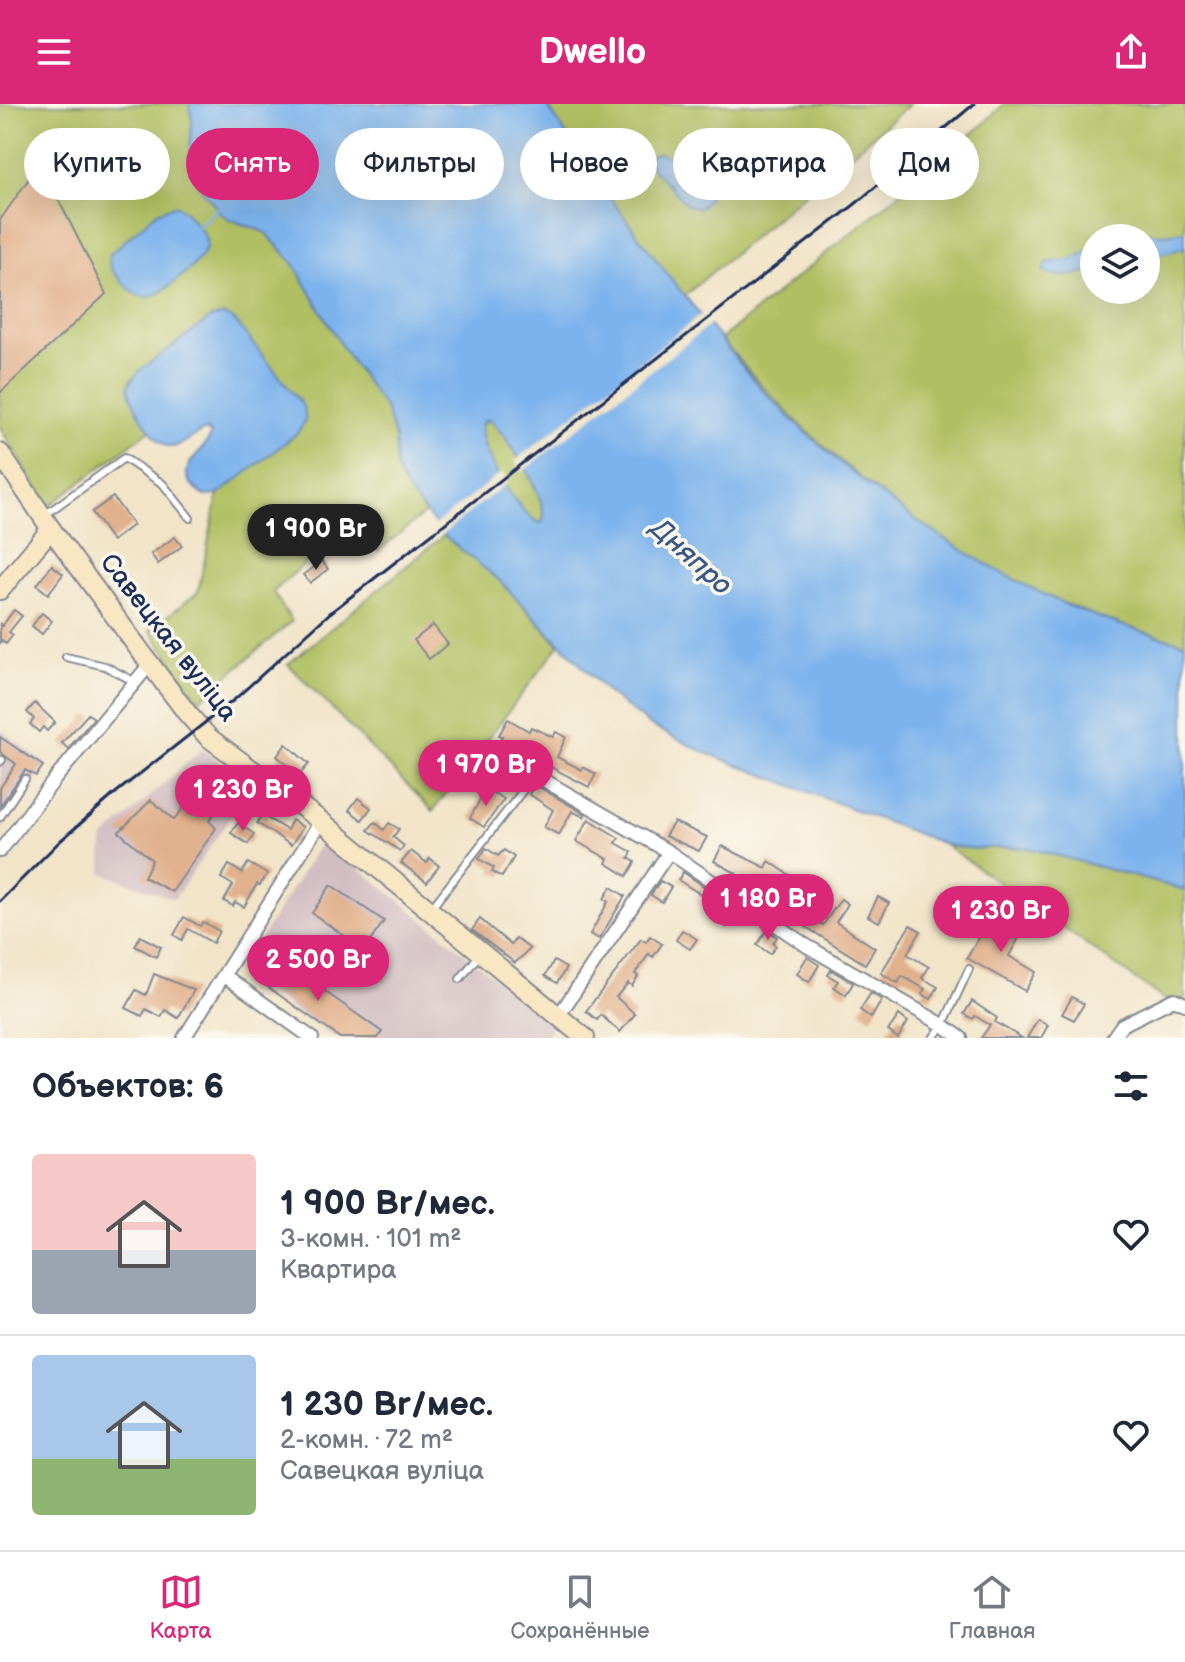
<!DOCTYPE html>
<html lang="ru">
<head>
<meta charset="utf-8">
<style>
	:root { --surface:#fff; --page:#f6f6f7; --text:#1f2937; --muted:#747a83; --line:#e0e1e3; --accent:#db2777 }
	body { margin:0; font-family:"Balsamiq Sans",sans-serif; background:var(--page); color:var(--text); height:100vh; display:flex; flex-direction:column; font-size:30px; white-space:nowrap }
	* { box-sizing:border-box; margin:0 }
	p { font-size:26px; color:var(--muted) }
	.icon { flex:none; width:44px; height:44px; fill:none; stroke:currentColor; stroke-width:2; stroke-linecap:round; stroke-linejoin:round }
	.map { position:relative; height:934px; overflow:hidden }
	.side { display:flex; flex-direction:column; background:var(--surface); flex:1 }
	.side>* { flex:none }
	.top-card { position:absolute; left:24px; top:24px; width:1138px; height:72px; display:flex; gap:16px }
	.fabs { position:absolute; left:1080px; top:120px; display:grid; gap:16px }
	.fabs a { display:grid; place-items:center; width:80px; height:80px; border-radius:50%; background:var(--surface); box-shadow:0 8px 32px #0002; font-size:40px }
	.price { position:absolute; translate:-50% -68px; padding:0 18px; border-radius:28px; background:var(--accent); color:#fff; font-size:26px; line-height:52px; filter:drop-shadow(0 2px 4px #0008) }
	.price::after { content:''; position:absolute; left:50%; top:48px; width:24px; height:18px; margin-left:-12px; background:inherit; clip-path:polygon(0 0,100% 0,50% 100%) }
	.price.selected { background:#222; color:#fff }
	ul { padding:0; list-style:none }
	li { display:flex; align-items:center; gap:24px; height:200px; padding:0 32px }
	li+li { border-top:2px solid var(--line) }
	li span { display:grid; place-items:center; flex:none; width:224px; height:160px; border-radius:8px; color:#555 }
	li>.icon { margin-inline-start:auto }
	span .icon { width:96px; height:96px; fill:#fffc; stroke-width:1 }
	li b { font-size:34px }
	h2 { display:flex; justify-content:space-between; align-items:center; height:96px; padding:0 32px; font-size:34px }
	.chip { padding:0 28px; border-radius:36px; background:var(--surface); box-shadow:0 8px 32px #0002; font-size:28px; line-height:72px }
	.chip.selected { background:var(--accent); color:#fff }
	header { display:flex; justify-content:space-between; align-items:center; height:104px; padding:0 32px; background:var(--accent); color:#fff; font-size:36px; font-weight:800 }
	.dock { display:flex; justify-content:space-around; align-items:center; height:112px; border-top:2px solid var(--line); background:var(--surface); font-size:22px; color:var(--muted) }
	.dock a { display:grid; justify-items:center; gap:4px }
	.dock .selected { color:var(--accent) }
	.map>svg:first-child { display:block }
	.industrial { fill:#d2bec2 }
	.green { fill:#b0bf62; stroke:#667760; stroke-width:2; fill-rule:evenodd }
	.water { fill:#7db3ec; stroke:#4c71a5; stroke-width:2; fill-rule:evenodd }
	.pier { fill:#f1e4c8 }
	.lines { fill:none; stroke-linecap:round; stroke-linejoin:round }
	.stream { stroke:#7db3ec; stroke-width:3 }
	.building { fill:#e1b08c }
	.service-casing { stroke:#868a93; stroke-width:10 }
	.minor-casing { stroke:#868a93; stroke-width:16 }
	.secondary-casing { stroke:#868a93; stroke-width:22 }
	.service { stroke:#fff; stroke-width:6 }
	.minor { stroke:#fff; stroke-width:12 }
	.secondary { stroke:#f9e7c3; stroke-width:18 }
	.rail { stroke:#1b2f5e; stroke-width:3 }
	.labels { text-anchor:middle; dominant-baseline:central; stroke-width:7; stroke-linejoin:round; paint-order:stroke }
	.street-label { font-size:26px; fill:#1b2f5e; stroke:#fbf7ec }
	.water-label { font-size:28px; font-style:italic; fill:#385789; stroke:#fbf7ec }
</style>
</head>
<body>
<header><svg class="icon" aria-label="menu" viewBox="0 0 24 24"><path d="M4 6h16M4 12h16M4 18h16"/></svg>Dwello<svg class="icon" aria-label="share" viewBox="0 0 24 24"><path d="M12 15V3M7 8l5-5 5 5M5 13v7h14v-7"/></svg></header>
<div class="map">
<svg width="1185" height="934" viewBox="0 0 1185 934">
	<rect width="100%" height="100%" fill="#fbf7ec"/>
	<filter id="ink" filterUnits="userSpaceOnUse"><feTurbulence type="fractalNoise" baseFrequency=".0125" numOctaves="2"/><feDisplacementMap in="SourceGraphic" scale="16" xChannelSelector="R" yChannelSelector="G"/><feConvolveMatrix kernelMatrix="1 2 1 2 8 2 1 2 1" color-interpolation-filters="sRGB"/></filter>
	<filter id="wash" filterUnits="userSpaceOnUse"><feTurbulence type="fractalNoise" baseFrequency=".006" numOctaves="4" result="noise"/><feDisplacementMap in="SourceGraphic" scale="32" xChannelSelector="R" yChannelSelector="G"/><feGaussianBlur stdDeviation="1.8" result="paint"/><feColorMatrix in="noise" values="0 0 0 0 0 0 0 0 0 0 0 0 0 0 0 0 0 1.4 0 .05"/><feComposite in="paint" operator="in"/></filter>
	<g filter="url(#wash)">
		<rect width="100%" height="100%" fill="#f1e4c8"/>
		<g class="industrial">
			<polygon points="0,625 46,661 0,729"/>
			<polygon points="202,645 251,683 174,795 102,769 103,735"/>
			<polygon points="323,735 552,920 545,934 336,934 239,869"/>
		</g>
		<g class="green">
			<polygon points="0,0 189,0 192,16 191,68 197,79 221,109 240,119 265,128 293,158 347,251 385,304 395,334 396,364 401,377 425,409 378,447 339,429 273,488 292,517 199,596 150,526 198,488 218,391 295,331 211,214 130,276 129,288 150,326 49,402 0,324"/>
			<polygon points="546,0 910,0 684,192 595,75"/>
			<path d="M1004,0H1185V539C1146,529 1107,518 1070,502C934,444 814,347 721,235L978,25ZM1094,134H1146V186H1094Z"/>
			<path d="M489,316C507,329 549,396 543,417L540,419C518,410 475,342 482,318Z"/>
			<polygon points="444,431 499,476 559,541 433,707 288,560"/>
			<path d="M944,740C979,750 1000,739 1033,745L1185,786V910Z"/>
		</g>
		<g class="water">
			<path d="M189,0H546C597,79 652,153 712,225C729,245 745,267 763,286C845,373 959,454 1069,502C1107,518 1146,529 1185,539V786L1033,745C1000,739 979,750 944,740L704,648L651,622L609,590L499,476L448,435L408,388L396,364L395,334L385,304L347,251L293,158L265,128L229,115L221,109L197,79L189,56L192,16ZM485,316H489C507,329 549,396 543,417L540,419C518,411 475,342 482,319Z"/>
			<path d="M657,49C675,54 715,58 712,84C710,93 706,100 698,104L687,101L653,65L649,59V53Z"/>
			<path d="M175,101C184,104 187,109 193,117C199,124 209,133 206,143C203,157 159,194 146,193C135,193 128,183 121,176C112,168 107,162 110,150L157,108Z"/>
			<polygon points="1137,127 1164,130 1185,127 1185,144 1146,154 1146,134 1109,134"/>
			<path d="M1094,143V167C1078,170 1056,177 1043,166L1047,159L1074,155Z"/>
			<path d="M224,211L235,217L301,299C309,312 305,320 295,331L218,391L205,392C163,364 207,351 211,329L205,326C195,330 182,343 171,343C155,342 130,297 128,282L139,267L211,214Z"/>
		</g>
		<g class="pier">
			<polygon points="703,209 712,219 522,368 515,357"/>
			<polygon points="502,368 508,378 440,432 432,423"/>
		</g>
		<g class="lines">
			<polyline class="stream" points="197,122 219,104"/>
		</g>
		<g id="blocks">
			<g class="building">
				<polygon points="40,59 106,190 0,289 0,116"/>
				<polygon points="113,393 133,421 112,437 92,408"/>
				<polygon points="175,433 182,442 158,460 151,450"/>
				<polygon points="322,457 328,465 310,479 303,471"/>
				<polygon points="52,461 63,470 48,490 37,481"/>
				<polygon points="14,506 22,512 9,528 13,531 6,540 2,536 0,539 0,520 2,522"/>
				<polygon points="42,509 52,517 42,530 32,522"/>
				<polygon points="433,521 448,540 429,555 414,536"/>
				<polygon points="35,599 55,618 47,627 43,623 39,628 30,620 34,615 27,608"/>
				<polygon points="88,610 94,614 68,645 62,639"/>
				<polygon points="508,615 529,627 531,623 553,633 556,628 566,633 557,653 582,666 583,663 596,670 589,683 516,645 513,645 506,657 492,649 502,632 499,631"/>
				<polygon points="0,633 43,662 36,672 25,666 0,702 0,684 16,660 0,648"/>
				<polygon points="286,640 309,660 299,671 277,652"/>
				<polygon points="211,668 234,682 209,717 216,724 172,788 144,773 152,756 119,728 151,696 174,716"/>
				<polygon points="535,681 585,710 584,713 572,707 559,731 544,723 553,706 529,690"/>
				<polygon points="486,685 504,695 484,723 470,714"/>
				<polygon points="265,690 276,699 267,713 255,706"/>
				<polygon points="358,694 371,704 362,716 349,706"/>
				<polygon points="262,711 287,726 292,716 303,723 291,741 257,719"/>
				<polygon points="589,715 619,734 616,739 632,748 629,754 635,758 627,772 606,759 608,755 576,737"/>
				<polygon points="375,718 384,726 389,719 399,725 393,733 404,742 400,747 368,726"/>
				<polygon points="674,718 707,733 699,747 665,732"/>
				<polygon points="238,719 254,730 248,740 231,729"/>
				<polygon points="722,742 766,764 769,757 794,774 783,795 796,802 791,811 753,787 755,783 735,772 736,769 714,757"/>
				<polygon points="486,744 498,752 504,746 514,753 502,773 492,768 494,764 479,755"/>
				<polygon points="411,747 427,759 430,754 439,762 427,778 401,759"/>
				<polygon points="248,759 267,770 260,781 257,780 244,803 235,798 233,802 224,797 233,781 221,774 229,761 242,769"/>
				<polygon points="683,768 706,784 702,791 678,776"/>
				<polygon points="814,776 826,782 818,798 807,792"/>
				<polygon points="660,777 671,783 662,798 651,791"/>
				<polygon points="331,781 384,817 364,846 312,809"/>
				<polygon points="611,783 625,792 599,835 590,830 608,798 604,795"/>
				<polygon points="878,793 889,799 879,818 868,812"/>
				<polygon points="841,795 848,800 836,818 875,844 865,860 806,823 811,814 823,821"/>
				<polygon points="728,799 739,806 727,823 717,816"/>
				<polygon points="994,808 1005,815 1001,821 1020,832 1009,852 1036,868 1025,887 967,854"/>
				<polygon points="184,813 200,822 203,818 219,827 213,839 188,825 182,836 174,831"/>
				<polygon points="480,815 511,841 516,834 530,845 515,859 472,826"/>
				<polygon points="910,821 921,827 907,850 929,863 922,874 938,883 931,895 922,890 925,885 902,872 898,879 881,869"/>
				<polygon points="682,826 697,835 690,845 676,836"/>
				<polygon points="767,826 777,833 773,839 776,842 770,850 757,841"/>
				<polygon points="140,832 161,843 156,853 135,842"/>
				<polygon points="650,832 662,840 653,853 649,850 635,870 638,872 632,882 628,879 616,893 635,910 620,928 601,911 597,916 586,907 641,835 646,838"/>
				<polygon points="807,853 819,861 809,878 797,870"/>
				<polygon points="278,854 382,928 378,934 340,934 261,878"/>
				<polygon points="554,857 566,864 557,879 545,872"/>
				<polygon points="831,866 853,879 846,891 834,883 838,877 828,871"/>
				<polygon points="154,870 194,886 178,914 165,906 161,913 146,905 142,912 126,904 136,886 146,891"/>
				<polygon points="871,889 882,896 871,914 860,906"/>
				<polygon points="1072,893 1084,900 1074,916 1062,910"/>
				<polygon points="972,897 997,914 995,918 1022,934 981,934 990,921 975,912 973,915 964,910"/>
				<polygon points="899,911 908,918 898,934 888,927"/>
				<polygon points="1038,915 1048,921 1041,934 1027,934"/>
			</g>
		</g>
	</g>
	<g filter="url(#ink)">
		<use href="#blocks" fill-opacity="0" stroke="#868a93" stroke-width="2"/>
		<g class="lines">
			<g class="service-casing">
				<g id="service">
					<polyline points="46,410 124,354 163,380 190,414"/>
					<polyline points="66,553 105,562 135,578"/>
					<polyline points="0,658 2,656"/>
					<polyline points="0,713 25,675"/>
					<polyline points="430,806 534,672"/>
					<polyline points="460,875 480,850"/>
					<polyline points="933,934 943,921 969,865"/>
				</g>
			</g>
			<g class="minor-casing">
				<g id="minor">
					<polyline points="514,659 669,748 807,842 943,921 961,934"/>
					<polyline points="0,747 55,675 150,560"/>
					<polyline points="225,872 312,934"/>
					<polyline points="559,911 669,748"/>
					<polyline points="184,934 321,717"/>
					<polyline points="1113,934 1122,921 1174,895 1185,900"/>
				</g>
			</g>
			<g class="secondary-casing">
				<g id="secondary">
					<polyline points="0,349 51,425 150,560 187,609 208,633 321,717 585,934"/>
					<polyline points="0,486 51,425"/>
				</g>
			</g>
			<use href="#service" class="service"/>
			<use href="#minor" class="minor"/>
			<use href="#secondary" class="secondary"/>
			<polyline class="rail" points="0,797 59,738 118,687 235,595 330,509 854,101 974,0"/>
		</g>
	</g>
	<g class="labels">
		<g class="street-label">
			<text transform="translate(168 534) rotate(52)">Савецкая вуліца</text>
		</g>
		<g class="water-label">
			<text transform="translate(691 453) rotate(42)">Дняпро</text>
		</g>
	</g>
</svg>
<div class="fabs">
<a><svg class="icon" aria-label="layers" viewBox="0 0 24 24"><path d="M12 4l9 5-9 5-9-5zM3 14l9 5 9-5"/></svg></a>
</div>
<b class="price selected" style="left:316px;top:468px">1 900 Br</b>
<b class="price" style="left:486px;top:704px">1 970 Br</b>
<b class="price" style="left:243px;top:729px">1 230 Br</b>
<b class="price" style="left:768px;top:838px">1 180 Br</b>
<b class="price" style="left:1001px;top:850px">1 230 Br</b>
<b class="price" style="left:318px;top:899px">2 500 Br</b>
<div class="top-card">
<a class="chip">Купить</a>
<a class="chip selected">Снять</a>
<a class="chip">Фильтры</a>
<a class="chip">Новое</a>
<a class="chip">Квартира</a>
<a class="chip">Дом</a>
</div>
</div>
<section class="side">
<h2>Объектов: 6<svg class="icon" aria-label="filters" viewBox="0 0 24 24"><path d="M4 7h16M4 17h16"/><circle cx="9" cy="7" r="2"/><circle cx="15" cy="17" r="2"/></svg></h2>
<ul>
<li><span style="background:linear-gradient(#f6c9c9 60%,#9aa5b1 0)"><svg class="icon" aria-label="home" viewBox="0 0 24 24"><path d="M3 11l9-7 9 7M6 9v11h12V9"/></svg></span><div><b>1 900 Br/мес.</b><p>3-комн. · 101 m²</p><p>Квартира</p></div><svg class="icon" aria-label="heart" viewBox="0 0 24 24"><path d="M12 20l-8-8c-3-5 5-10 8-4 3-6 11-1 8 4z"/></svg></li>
<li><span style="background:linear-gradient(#a9c7e8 65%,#8fb573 0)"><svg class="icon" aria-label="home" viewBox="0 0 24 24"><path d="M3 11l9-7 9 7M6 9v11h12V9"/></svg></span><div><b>1 230 Br/мес.</b><p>2-комн. · 72 m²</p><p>Савецкая вуліца</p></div><svg class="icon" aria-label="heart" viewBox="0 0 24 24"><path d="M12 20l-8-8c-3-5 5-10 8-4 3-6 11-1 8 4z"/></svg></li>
</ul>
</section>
<nav class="dock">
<a class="selected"><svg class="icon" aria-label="map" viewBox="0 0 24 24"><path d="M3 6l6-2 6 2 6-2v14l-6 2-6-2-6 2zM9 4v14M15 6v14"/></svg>Карта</a>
<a><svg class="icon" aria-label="saved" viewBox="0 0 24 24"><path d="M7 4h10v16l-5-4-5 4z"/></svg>Сохранённые</a>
<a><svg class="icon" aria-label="home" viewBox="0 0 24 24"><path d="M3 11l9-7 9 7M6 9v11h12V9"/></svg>Главная</a>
</nav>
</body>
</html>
